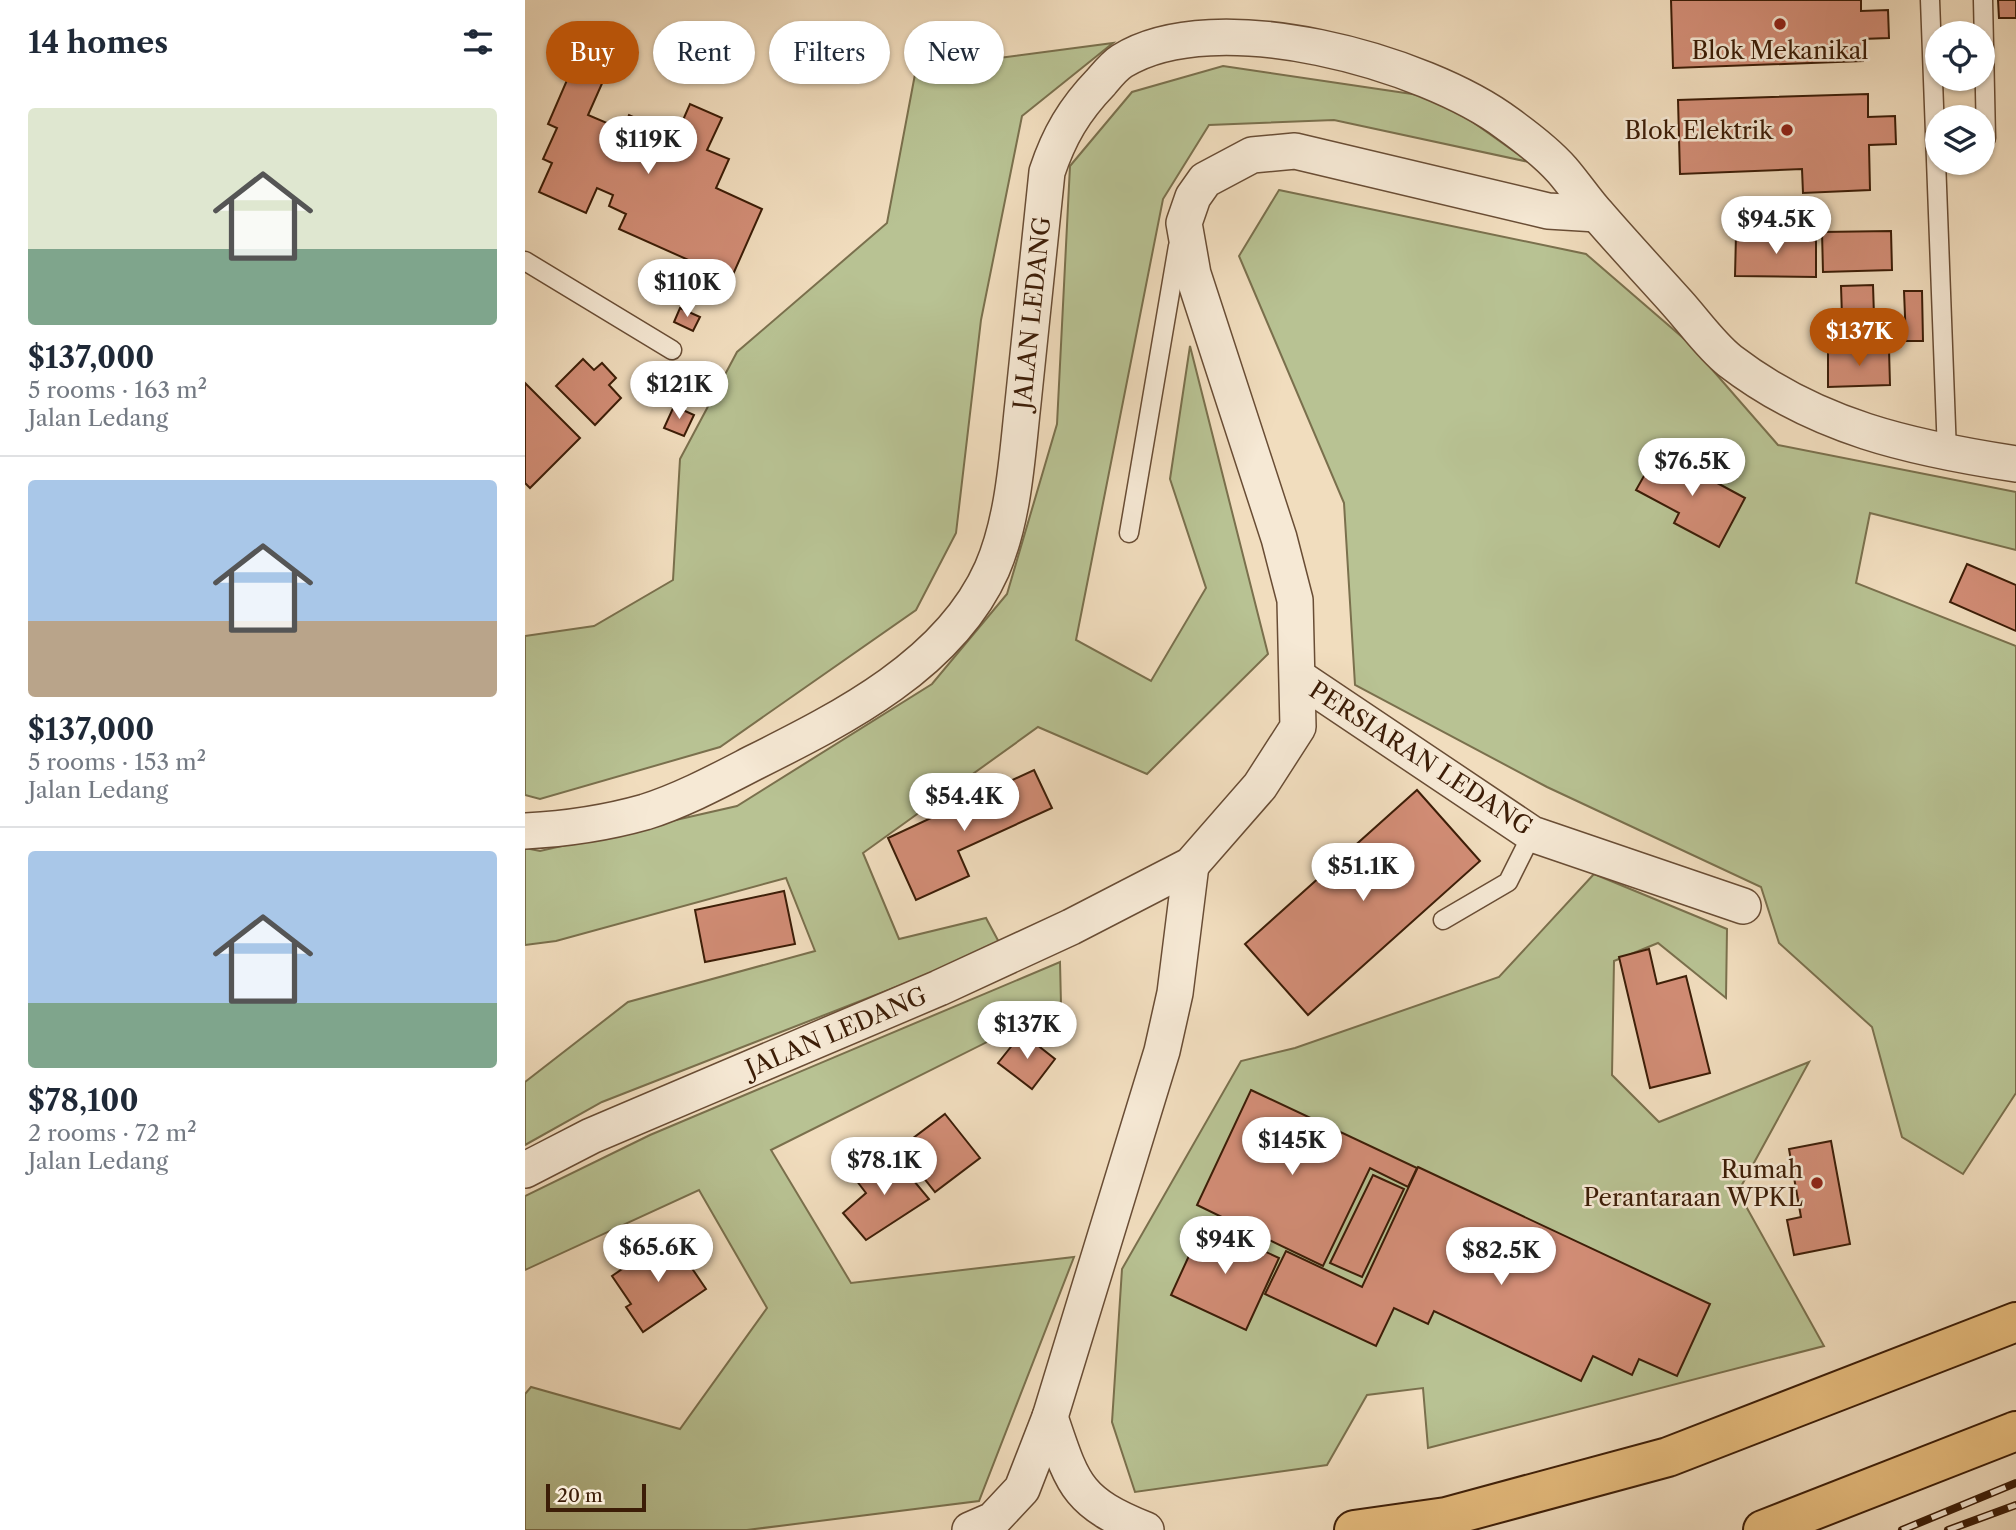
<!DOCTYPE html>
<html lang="en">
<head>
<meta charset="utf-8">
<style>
	:root { --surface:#fff; --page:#f2f2f3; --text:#1f2937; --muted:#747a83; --line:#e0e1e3; --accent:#b45309 }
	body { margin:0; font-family:"Libre Caslon Text",serif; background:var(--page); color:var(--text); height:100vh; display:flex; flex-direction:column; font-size:26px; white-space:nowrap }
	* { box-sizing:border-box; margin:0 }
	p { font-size:23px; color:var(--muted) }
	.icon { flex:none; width:38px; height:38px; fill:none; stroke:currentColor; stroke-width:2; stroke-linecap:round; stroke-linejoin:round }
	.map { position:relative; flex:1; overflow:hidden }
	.sheet { display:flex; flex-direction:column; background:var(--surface); width:525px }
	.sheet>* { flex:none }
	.top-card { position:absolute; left:21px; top:21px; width:665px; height:63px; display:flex; gap:14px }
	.controls { position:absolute; left:1400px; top:21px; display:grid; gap:14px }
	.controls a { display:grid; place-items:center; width:70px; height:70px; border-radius:50%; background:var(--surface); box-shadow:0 2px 5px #0004; font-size:35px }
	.scale { position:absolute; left:21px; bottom:18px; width:100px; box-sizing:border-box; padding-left:7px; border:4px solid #3c1d07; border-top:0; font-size:19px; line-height:24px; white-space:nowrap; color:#3c1d07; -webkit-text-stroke:5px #f6e9d5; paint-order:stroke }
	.price { position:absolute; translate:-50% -60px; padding:0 16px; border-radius:24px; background:#fff; color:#222; font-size:23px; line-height:46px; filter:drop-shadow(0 2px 4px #0008) }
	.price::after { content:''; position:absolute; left:50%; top:42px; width:21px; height:16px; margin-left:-10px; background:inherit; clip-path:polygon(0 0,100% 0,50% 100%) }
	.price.on { background:var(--accent); color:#fff }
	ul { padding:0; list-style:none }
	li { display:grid; align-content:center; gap:14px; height:371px; padding:0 28px }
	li+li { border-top:2px solid var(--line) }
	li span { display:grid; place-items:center; height:217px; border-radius:7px; color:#555 }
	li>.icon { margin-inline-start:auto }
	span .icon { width:126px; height:126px; fill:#fffc; stroke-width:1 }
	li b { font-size:30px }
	h2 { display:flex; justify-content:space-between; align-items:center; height:84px; padding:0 28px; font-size:30px }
	.pill { padding:0 24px; border-radius:32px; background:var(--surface); box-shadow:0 2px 5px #0004; font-size:24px; line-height:63px }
	.pill.on { background:var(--accent); color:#fff }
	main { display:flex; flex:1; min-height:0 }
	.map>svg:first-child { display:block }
	.green { fill:#b8c293; stroke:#7a704d; stroke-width:2 }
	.building { fill:#d28d76; stroke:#3c1d07; stroke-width:2 }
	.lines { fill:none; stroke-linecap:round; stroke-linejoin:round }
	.service-casing { stroke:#694d35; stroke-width:21 }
	.minor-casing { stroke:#694d35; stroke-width:38 }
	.primary-casing { stroke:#3c1d07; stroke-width:42 }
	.service { stroke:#f6e9d5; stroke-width:18 }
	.minor { stroke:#f6e9d5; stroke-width:35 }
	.primary { stroke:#e8be7f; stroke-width:38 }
	.rail-casing { stroke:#3c1d07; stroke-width:8 }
	.rail { stroke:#f6e9d5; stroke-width:5; stroke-dasharray:16; stroke-linecap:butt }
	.poi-dot { fill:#8f2418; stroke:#f6e9d5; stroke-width:2.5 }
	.labels { text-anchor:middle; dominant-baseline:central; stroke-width:5; stroke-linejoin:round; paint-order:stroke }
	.poi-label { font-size:24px; fill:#3c1d07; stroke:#f6e9d5; text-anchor:end }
	.street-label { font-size:24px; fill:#3c1d07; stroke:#f6e9d5 }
</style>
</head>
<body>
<main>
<section class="sheet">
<h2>14 homes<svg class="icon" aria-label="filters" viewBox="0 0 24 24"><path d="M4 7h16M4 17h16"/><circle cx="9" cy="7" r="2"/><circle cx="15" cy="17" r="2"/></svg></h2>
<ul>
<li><span style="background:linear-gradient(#dfe7d0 65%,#7fa58c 0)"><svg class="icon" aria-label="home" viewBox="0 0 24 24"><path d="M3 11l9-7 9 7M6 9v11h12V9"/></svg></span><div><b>$137,000</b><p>5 rooms · 163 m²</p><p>Jalan Ledang</p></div></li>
<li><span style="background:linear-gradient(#a9c7e8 65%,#b9a48a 0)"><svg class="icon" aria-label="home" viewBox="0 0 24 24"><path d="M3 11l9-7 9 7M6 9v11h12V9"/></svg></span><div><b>$137,000</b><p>5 rooms · 153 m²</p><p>Jalan Ledang</p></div></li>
<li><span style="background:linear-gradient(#a9c7e8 70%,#7fa58c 0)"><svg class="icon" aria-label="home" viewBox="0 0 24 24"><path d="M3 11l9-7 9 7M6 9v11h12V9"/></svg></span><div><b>$78,100</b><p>2 rooms · 72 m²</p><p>Jalan Ledang</p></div></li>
</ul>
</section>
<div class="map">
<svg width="1491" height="1530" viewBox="0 0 1491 1530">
	<rect width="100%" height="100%" fill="#f1ddbe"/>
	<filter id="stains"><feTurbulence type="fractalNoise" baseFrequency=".00286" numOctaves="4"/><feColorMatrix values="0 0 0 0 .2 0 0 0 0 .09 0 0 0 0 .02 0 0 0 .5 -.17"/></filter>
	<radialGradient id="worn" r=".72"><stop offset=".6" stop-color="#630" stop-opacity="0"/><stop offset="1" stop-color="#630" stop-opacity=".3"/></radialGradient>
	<g class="green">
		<polygon points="588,43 497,116 456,320 431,533 391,610 195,747 15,799 0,795 0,636 69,626 148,580 155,459 212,352 362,223 391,69"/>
		<polygon points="698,66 914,98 1004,162 809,120 684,125 638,199 551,640 626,681 681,588 645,479 665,346 743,654 622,774 513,727 338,853 374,939 461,918 476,946 77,1102 0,1145 0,1082 103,1002 290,951 261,878 31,941 0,945 0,848 15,851 212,806 407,684 482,594 532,424 545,166 607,92"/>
		<polygon points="754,190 1061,254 1164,343 1253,445 1491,492 1491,550 1345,513 1331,583 1491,646 1491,1093 1438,1174 1377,1137 1347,1027 1254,943 1236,887 1022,787 830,685 819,503 714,256"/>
		<polygon points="1069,874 1202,929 1201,998 1133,943 1089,961 1087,1075 1134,1122 1284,1062 1213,1192 1299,1346 903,1448 898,1388 842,1395 802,1465 610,1492 587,1422 597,1269 716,1061 770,1048 974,977"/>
		<polygon points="535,962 536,1005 246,1150 326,1283 549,1257 454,1501 222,1530 0,1530 0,1394 6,1387 155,1429 242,1308 174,1190 0,1270 0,1196 125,1135"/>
	</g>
	<g class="building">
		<polygon points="1146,0 1336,0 1336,11 1363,10 1364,38 1337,39 1338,61 1148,68"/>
		<polygon points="1473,0 1491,0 1491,18 1474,18"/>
		<polygon points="52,57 83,70 63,115 98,130 104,115 151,136 165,104 197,118 182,150 204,159 191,188 237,209 206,279 94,229 101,214 84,206 88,195 72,188 61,213 14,192 27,163 18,159 32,128 23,124"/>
		<polygon points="1343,94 1343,117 1370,116 1371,144 1344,145 1345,190 1278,193 1277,169 1155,174 1153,100"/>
		<polygon points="1366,231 1367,270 1298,272 1297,232"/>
		<polygon points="1211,235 1291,236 1291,277 1210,276"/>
		<polygon points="1348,285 1349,316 1317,317 1316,286"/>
		<polygon points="1379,291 1397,291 1398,341 1381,341"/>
		<polygon points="155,308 175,317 168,331 149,322"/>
		<polygon points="1364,349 1365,385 1303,387 1303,351"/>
		<polygon points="58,359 69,370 77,363 91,378 84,385 96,398 70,425 31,386"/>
		<polygon points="0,383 55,438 5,488 0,483"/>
		<polygon points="149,406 169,415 159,436 139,428"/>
		<polygon points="1133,451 1220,498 1194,547 1149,523 1154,513 1111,490"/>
		<polygon points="1442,564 1491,585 1491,631 1425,602"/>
		<polygon points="509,770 527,808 433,851 444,876 391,900 363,838"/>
		<polygon points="892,790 955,861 783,1015 720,944"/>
		<polygon points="259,891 270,944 180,962 170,910"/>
		<polygon points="1124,949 1132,984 1161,976 1185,1073 1125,1088 1094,957"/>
		<polygon points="497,1033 530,1059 507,1089 473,1063"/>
		<polygon points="726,1090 892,1168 883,1187 845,1168 798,1266 672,1205"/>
		<polygon points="420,1114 455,1158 410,1192 375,1148"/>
		<polygon points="1306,1141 1325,1244 1269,1255 1262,1220 1276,1217 1264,1149"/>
		<polygon points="365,1152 404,1199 341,1240 318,1213 341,1193 331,1180"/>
		<polygon points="893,1167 1185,1304 1152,1376 1114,1359 1107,1375 1068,1356 1056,1381 909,1311 903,1324 869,1308 851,1346 740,1294 761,1251 837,1287"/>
		<polygon points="848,1175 879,1189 837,1277 805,1263"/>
		<polygon points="679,1223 754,1258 721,1330 646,1295"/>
		<polygon points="145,1236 181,1289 118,1332 101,1307 106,1304 87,1276"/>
	</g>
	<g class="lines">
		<g class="service-casing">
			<g id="service">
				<polyline points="1405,0 1422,453"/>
				<polyline points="1458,0 1461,138"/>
				<polyline points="0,261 147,350"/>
				<polyline points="604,533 653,246"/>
				<polyline points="918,920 983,882 1007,834"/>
			</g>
		</g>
		<g class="minor-casing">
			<g id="minor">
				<polyline points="773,677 1007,834 1218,906"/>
				<path d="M0,831C40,829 81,823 120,812C158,800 195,780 230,762C318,718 425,664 467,569C489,518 492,457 498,403C506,326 514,249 522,172C534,136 549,110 576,82C582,75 589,66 597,61C690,3 901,62 983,124C1001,137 1022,153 1037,170C1050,185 1061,202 1074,216C1100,246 1127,275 1153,304C1170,323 1186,346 1205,361C1291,427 1386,448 1491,464"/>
				<polyline points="0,1170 66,1136 414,988 546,927 666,865 735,786 773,727 770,600 754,538 668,274 659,223 668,197 680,180 727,155 770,151 1023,211 1072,214"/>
				<path d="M525,1417C548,1485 551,1502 621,1530"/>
				<polyline points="445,1530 468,1520 497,1489 525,1417 637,1051 650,993 666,865"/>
			</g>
		</g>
		<g class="primary-casing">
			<g id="primary">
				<polyline points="829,1530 921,1517 1143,1457 1491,1322"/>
				<polyline points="1238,1530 1491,1431"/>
			</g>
		</g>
		<use href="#service" class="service"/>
		<use href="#minor" class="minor"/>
		<use href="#primary" class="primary"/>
		<g class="rail-casing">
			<g id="rail">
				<polyline points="1377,1530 1491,1483"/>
				<polyline points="1423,1530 1491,1505"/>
			</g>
		</g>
		<use href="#rail" class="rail"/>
	</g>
	<g class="poi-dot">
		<circle cx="1255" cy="24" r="7"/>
		<circle cx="1262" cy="130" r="7"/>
		<circle cx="1292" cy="1183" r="7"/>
	</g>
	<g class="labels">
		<g class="poi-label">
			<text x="1255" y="50" text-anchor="middle">Blok Mekanikal</text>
			<text x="1248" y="130">Blok Elektrik</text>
			<text x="1278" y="1169">Rumah<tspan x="1278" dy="28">Perantaraan WPKL</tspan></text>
		</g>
		<g class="street-label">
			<text transform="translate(507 313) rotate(-84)">JALAN LEDANG</text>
			<text transform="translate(896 758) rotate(33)">PERSIARAN LEDANG</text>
			<text transform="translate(311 1032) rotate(-23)">JALAN LEDANG</text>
		</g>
	</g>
	<rect width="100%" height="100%" filter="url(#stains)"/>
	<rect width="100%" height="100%" fill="url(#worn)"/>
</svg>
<div class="controls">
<a><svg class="icon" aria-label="locate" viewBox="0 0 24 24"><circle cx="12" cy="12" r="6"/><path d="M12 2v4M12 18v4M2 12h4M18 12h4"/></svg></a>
<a><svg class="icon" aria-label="layers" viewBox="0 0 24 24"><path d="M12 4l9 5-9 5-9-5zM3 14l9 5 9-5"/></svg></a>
</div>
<div class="scale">20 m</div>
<b class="price" style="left:123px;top:176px">$119K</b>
<b class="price" style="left:1251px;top:256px">$94.5K</b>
<b class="price" style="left:162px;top:319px">$110K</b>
<b class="price on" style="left:1334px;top:368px">$137K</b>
<b class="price" style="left:154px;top:421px">$121K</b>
<b class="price" style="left:1167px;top:498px">$76.5K</b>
<b class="price" style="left:439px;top:833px">$54.4K</b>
<b class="price" style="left:838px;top:903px">$51.1K</b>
<b class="price" style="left:502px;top:1061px">$137K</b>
<b class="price" style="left:767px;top:1177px">$145K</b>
<b class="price" style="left:359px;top:1197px">$78.1K</b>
<b class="price" style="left:700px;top:1276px">$94K</b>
<b class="price" style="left:133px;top:1284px">$65.6K</b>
<b class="price" style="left:976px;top:1287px">$82.5K</b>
<div class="top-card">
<a class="pill on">Buy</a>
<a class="pill">Rent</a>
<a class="pill">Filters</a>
<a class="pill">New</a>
</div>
</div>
</main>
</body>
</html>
